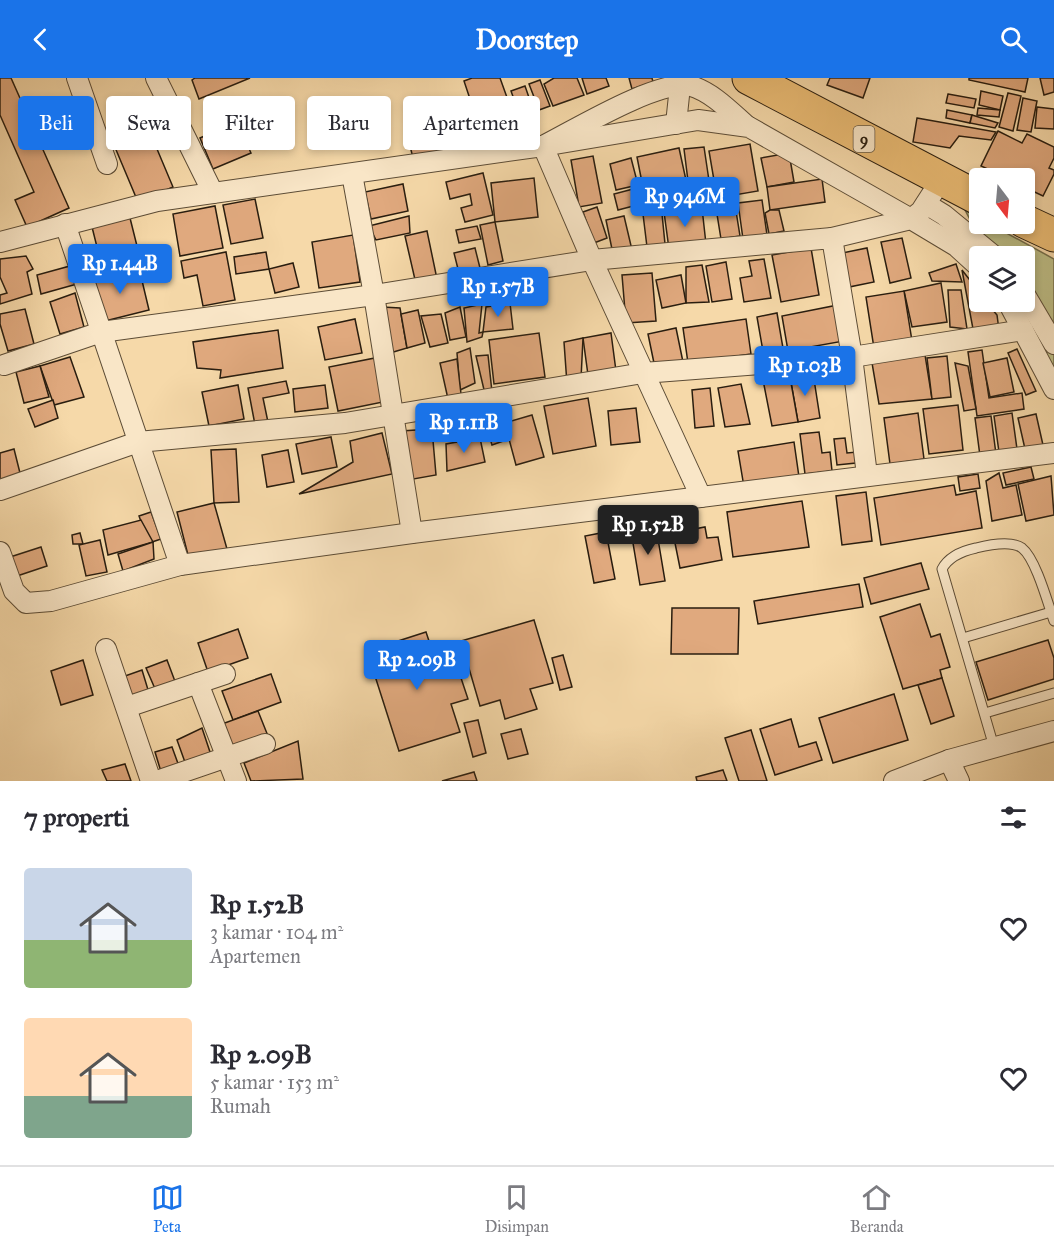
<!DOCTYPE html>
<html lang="id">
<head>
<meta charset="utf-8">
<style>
	:root { --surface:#fff; --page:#f2f2f3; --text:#2b2b33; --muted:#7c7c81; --line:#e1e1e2; --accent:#1a73e8 }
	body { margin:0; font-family:"IM FELL Great Primer",serif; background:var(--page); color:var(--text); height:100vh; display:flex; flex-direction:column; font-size:22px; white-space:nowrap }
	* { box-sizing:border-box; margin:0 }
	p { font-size:20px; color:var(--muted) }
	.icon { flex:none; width:33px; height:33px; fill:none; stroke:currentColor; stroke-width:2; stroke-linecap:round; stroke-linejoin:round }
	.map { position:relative; height:703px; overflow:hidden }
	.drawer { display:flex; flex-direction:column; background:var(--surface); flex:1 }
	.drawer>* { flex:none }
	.hud { position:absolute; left:18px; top:18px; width:600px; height:54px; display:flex; gap:12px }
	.needle { width:39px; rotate:164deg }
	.tools { position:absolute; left:969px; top:90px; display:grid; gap:12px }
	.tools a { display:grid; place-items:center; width:66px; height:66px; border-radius:6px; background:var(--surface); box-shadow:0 3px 9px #0003; font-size:30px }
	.price { position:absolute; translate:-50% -51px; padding:0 14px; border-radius:6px; background:var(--accent); color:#fff; font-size:20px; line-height:39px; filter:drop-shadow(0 2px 3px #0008) }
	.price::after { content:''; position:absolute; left:50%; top:36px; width:18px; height:14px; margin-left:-9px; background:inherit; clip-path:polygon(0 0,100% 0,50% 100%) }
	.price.active { background:#222; color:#fff }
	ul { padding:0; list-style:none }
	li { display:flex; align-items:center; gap:18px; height:150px; padding:0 24px }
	li span { display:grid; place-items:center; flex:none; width:168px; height:120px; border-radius:6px; color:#555 }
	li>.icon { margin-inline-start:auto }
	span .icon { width:72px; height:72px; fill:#fffc; stroke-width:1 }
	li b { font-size:26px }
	h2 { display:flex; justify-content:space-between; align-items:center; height:72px; padding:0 24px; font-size:26px }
	.chip { padding:0 21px; border-radius:6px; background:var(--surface); box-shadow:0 3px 9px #0003; font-size:21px; line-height:54px }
	.chip.active { background:var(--accent); color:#fff }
	header { display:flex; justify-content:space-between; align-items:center; height:78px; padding:0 24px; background:var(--accent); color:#fff; font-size:27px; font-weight:700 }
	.menu { display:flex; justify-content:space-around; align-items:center; height:84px; border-top:2px solid var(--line); background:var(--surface); font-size:16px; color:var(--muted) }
	.menu a { display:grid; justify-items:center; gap:3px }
	.menu .active { color:var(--accent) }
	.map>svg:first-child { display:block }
	.green { fill:#bebf87; stroke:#746e4b; stroke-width:1.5 }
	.building { fill:#e0a97e; stroke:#291d0f; stroke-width:1.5 }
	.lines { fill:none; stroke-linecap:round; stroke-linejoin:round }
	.lane-casing { stroke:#5c4c36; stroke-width:11 }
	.street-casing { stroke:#5c4c36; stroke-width:22 }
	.highway-casing { stroke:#291d0f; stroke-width:35 }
	.lane { stroke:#f9e6c7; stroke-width:9 }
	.street { stroke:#f9e6c7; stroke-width:20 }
	.highway { stroke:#ebbc74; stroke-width:33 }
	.labels { text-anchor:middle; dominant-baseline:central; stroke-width:6; stroke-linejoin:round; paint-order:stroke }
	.shield { fill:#f9e6c7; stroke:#675946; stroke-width:1.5 }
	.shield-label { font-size:16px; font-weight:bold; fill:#291d0f }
</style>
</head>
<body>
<header><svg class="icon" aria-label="back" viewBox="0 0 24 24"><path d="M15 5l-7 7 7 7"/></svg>Doorstep<svg class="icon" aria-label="search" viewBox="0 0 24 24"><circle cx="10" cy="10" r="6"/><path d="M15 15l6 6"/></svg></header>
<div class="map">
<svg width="1054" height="703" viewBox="0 0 1054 703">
	<rect width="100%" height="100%" fill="#f6d9a9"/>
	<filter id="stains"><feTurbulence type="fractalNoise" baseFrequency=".00333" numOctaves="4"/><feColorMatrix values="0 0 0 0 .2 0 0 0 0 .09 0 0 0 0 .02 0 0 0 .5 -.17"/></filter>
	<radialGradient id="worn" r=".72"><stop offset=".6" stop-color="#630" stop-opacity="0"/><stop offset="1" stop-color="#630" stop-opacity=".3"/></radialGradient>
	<polygon class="green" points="965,132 979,140 980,146 990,146 1054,181 1054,300 1031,258 1024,224 1024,178 989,178"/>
	<g class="building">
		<polygon points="0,0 11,0 69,130 27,149 15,122 34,114 0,37"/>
		<polygon points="195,0 250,0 199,21 192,2"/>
		<polygon points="472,0 500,0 509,25 475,36 464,3"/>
		<polygon points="554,0 577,0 584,17 553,28 544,6"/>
		<polygon points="582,0 606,0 609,8 587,16"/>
		<polygon points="629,0 652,0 653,4 632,11"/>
		<polygon points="830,0 870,0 863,20 827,7"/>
		<polygon points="969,0 1028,0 1025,14 969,2"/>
		<polygon points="1040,0 1054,0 1054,14 1044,17"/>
		<polygon points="540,2 550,28 539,32 529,6"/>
		<polygon points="525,8 534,34 520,38 511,13"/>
		<polygon points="981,13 1003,18 1000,32 979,27"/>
		<polygon points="1008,15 1021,18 1013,53 999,49"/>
		<polygon points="948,16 976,21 974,30 946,25"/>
		<polygon points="1023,20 1037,23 1031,54 1017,52"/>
		<polygon points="436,22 450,77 413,80 404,44 423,39 419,26"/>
		<polygon points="509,25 520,51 483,64 475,36"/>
		<polygon points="1037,29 1054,31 1054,51 1035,50"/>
		<polygon points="978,30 1000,32 999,39 977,37"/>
		<polygon points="947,32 972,37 970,45 946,40"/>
		<polygon points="972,37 998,45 995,50 970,45"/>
		<polygon points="917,40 996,54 991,62 959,58 950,70 913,64"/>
		<polygon points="237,44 251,75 213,91 200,60"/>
		<polygon points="149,52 173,109 138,124 114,67"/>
		<polygon points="998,53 1022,65 1027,56 1054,69 1054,80 1049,90 1054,92 1054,96 1043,118 1024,109 1024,100 1007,100 981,88"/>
		<polygon points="750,66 758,113 717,120 709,73"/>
		<polygon points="704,69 711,116 690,119 684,71"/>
		<polygon points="679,70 689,116 646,125 637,79"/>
		<polygon points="789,75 794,104 767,109 761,80"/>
		<polygon points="593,78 602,125 579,129 571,82"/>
		<polygon points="631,80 638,107 616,112 610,86"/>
		<polygon points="483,95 493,137 465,144 461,130 472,127 470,116 450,121 446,104"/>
		<polygon points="534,100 538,139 495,144 491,105"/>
		<polygon points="822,101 825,124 770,132 767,109"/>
		<polygon points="403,106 408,133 371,141 365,114"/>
		<polygon points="637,110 641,126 618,132 614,116"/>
		<polygon points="255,121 263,160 231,166 223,127"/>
		<polygon points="762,122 767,157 743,161 738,125"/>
		<polygon points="661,126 665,166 647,169 642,128"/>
		<polygon points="735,127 740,158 721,161 716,130"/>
		<polygon points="215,128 223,170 180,178 173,136"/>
		<polygon points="597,129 607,160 594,165 583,134"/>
		<polygon points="702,130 706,166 669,171 664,134"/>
		<polygon points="770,132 779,132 784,153 769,156 765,135"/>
		<polygon points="409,138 410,155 376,162 369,148"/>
		<polygon points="624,138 632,172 613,176 606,142"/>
		<polygon points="130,140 139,176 101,185 92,149"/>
		<polygon points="495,144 503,183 488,187 480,147"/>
		<polygon points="477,148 481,161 459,165 456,152"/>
		<polygon points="427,153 437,201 416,206 405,158"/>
		<polygon points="353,157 360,204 319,210 312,164"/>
		<polygon points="902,160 911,200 890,205 881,164"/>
		<polygon points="475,170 480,190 459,195 454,175"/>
		<polygon points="811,170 819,217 781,224 772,177"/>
		<polygon points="867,170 874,204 849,209 842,175"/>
		<polygon points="226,174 235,222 203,228 197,197 184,200 181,183"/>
		<polygon points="266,174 269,191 236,196 234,179"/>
		<polygon points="26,178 33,191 27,194 32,216 0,226 0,217 7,215 0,199 0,181"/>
		<polygon points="764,181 771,220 744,224 740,200 752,198 749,183"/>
		<polygon points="726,184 732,221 712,224 706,188"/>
		<polygon points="293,185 299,209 275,215 269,191"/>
		<polygon points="956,186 962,204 932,203 929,195"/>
		<polygon points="702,187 709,224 686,225 686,189"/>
		<polygon points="70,188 77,206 41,216 37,197"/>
		<polygon points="139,190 149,232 101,244 91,202"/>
		<polygon points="962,192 980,215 980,224 986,224 997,237 999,252 973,251"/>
		<polygon points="652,195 656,243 626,245 622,197"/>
		<polygon points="681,197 686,225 662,230 656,202"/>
		<polygon points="941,205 947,244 912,249 904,213"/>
		<polygon points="948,212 961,212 967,251 950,249"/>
		<polygon points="904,213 912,263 874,270 866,219"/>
		<polygon points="75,215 84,249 60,256 50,224"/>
		<polygon points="510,225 513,251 483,254 486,229"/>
		<polygon points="482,226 479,255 483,254 482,259 467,264 464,230"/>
		<polygon points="838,227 844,263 788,273 782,238"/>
		<polygon points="382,229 400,230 407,270 390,275"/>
		<polygon points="460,229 466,259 450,262 445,235"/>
		<polygon points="25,231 34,266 8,273 0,246 0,236"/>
		<polygon points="418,232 425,265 407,270 401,236"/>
		<polygon points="777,235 784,276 764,279 757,239"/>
		<polygon points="441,236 448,265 430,269 421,238"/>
		<polygon points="355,241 362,275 325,282 318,249"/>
		<polygon points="746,241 751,276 688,285 683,250"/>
		<polygon points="676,250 683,284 655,290 648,256"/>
		<polygon points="278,252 283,290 220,300 221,292 197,290 193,264"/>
		<polygon points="539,255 545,299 494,306 489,262"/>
		<polygon points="611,255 616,293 588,297 583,260"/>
		<polygon points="583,260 581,301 567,306 564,264"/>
		<polygon points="470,270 475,305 460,312 457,275"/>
		<polygon points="1017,271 1036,313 1026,317 1008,275"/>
		<polygon points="982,272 989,320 1022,315 1024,331 977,338 968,274"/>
		<polygon points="488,277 492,314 485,316 476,278"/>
		<polygon points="925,277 932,321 879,326 872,285"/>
		<polygon points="947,278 951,319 932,321 927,280"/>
		<polygon points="70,279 84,319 54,327 40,288"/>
		<polygon points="375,280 383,324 338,333 329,289"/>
		<polygon points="1007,280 1014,314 990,319 983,285"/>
		<polygon points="457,281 461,316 448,321 440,285"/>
		<polygon points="955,285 968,288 976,331 964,333"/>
		<polygon points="40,288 49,319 24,325 16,294"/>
		<polygon points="813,295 820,340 798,344 790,299"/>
		<polygon points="790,299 798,344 772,348 763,302"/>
		<polygon points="286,303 289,315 263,320 269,349 256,352 248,310"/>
		<polygon points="741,306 750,346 725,349 718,310"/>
		<polygon points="238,307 244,341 209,348 202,314"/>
		<polygon points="325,307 328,330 295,334 293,311"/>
		<polygon points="710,310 714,348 695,350 692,312"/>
		<polygon points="588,320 596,368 553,376 544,328"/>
		<polygon points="53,322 58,340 35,349 28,331"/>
		<polygon points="958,327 963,372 929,376 923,331"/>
		<polygon points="636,330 640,364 611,367 608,333"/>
		<polygon points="918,335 924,381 890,386 884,340"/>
		<polygon points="1012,335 1017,371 999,374 994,338"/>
		<polygon points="1036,336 1043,367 1025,371 1018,340"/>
		<polygon points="532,337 544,379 516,387 509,361 492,367 487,350"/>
		<polygon points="991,338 996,376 980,378 975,340"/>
		<polygon points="432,351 436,397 408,402 401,353"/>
		<polygon points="819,354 822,375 830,374 832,393 805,396 800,356"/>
		<polygon points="382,355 392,396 299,416 353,384 350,363"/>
		<polygon points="331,359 337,389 302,396 296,366"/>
		<polygon points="480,360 485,384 447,393 446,366"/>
		<polygon points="845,360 847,375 857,374 856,385 837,387 834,361"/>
		<polygon points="794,364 799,399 744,409 738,373"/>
		<polygon points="14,371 21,399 0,405 0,375"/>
		<polygon points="236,371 239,424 214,425 211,372"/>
		<polygon points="288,372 294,404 267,409 262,377"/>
		<polygon points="1031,389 1034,401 1006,407 1003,395"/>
		<polygon points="999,395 1003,410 1016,407 1022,437 992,443 986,403"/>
		<polygon points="978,396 980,410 960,413 958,399"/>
		<polygon points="1051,398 1054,437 1026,443 1018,406"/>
		<polygon points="954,407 956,417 976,413 982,450 881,467 874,420"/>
		<polygon points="866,414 872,463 842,467 836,418"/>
		<polygon points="802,423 809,469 733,479 727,434"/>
		<polygon points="214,425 227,471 189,481 177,434"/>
		<polygon points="151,434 161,461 149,465 139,438"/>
		<polygon points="141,442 153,464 108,477 103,452"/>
		<polygon points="656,449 665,503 640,507 631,453"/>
		<polygon points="705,449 707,460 718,459 722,482 680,490 673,455"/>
		<polygon points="606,454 615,501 594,505 585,458"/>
		<polygon points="80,455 83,466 73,466 72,457"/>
		<polygon points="100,462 107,494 86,498 79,467"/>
		<polygon points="153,464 154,481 123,493 118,476"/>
		<polygon points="41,469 47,488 14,499 7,480"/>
		<polygon points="921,485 929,511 871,526 864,500"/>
		<polygon points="859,506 863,529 758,546 754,523"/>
		<polygon points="920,526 931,559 940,556 950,589 940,592 942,600 903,611 880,539"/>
		<polygon points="672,530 739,530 738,576 671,576"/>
		<polygon points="534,542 553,605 530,611 537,631 505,641 500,622 480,628 461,563"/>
		<polygon points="238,551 248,580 208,594 198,565"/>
		<polygon points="426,554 436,584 454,579 468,621 451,626 460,654 399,673 367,573"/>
		<polygon points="1048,562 1054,580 1054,601 988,622 976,584"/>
		<polygon points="563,577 572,609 560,612 552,580"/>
		<polygon points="83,582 93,617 61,627 51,593"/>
		<polygon points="167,582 176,606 156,613 146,590"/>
		<polygon points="142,592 149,615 129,623 125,598"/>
		<polygon points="271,596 281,624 233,642 222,613"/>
		<polygon points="942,600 954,638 931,646 918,607"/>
		<polygon points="894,616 908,662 833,685 819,640"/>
		<polygon points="258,633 268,658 231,671 222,646"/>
		<polygon points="791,641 799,669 816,664 822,682 775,697 760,651"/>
		<polygon points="478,642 486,675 473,679 464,645"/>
		<polygon points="202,650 212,680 186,687 177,662"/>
		<polygon points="521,651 528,676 508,681 501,656"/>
		<polygon points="751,652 767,703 739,703 725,660"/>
		<polygon points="298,663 303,701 251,703 244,685"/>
		<polygon points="172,669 180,691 162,697 155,674"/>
		<polygon points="125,686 131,703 107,703 102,692"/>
		<polygon points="723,692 727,703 697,703 696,699"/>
		<polygon points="474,694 477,703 442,703"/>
	</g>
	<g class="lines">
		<g class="lane-casing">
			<g id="lane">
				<polyline points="963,560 1051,534"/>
				<polyline points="985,635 1054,615"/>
				<path d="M994,669L942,491C949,478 962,473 976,470C988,467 1011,462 1022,470C1036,481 1048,526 1054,543"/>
			</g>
		</g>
		<g class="street-casing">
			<g id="street">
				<polyline points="77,0 107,86"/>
				<polyline points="156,0 213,115"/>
				<polyline points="676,46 680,8"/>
				<polyline points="352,96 374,217 412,455"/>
				<polyline points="926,126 944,137 994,178"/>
				<polyline points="65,146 180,487 412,455 1054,375"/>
				<polyline points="832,160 911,141 956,168 980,190"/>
				<polyline points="0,164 157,123 543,68 698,42 749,49 911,141 921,133 941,102"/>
				<polyline points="1024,215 1054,266"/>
				<polyline points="1008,224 1054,311"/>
				<polyline points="4,287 101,254 374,217 592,182 832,160 852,279 867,397"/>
				<polyline points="0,412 138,364 345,345 643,295 852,279 1023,252"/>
				<path d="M701,419L592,182L543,68C573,53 660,0 691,8C712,14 731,34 747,48"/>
				<polyline points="0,474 14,513 26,525 51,523 180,487"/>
				<polyline points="106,571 151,703"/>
				<polyline points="198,605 236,703"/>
				<polyline points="127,629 225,596"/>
				<polyline points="949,682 959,703"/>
				<polyline points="157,703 265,666"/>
				<polyline points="894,703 949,682 1054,653"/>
			</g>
		</g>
		<g class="highway-casing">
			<g id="highway">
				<polyline points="749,0 980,121"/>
				<polyline points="1024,143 1054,157"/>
			</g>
		</g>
		<use href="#lane" class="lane"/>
		<use href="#street" class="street"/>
		<use href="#highway" class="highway"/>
	</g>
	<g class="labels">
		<rect class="shield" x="853.5" y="48" width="21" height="26" rx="4.5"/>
		<g class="shield-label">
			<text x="864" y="61">9</text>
		</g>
	</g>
	<rect width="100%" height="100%" filter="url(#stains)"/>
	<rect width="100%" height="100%" fill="url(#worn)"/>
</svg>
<div class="tools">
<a><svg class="needle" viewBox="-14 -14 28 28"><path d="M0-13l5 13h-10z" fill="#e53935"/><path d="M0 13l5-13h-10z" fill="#7c7c81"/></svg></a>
<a><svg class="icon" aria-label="layers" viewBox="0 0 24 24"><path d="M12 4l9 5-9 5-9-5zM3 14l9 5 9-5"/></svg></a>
</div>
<b class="price" style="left:685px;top:150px">Rp 946M</b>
<b class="price" style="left:120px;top:217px">Rp 1.44B</b>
<b class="price" style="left:498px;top:240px">Rp 1.57B</b>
<b class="price" style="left:805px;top:319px">Rp 1.03B</b>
<b class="price" style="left:464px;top:376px">Rp 1.11B</b>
<b class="price active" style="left:648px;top:478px">Rp 1.52B</b>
<b class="price" style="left:417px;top:613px">Rp 2.09B</b>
<div class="hud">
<a class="chip active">Beli</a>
<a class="chip">Sewa</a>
<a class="chip">Filter</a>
<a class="chip">Baru</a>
<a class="chip">Apartemen</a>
</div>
</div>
<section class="drawer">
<h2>7 properti<svg class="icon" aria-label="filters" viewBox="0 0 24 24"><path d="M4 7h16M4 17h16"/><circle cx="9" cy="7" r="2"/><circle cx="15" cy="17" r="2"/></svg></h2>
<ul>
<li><span style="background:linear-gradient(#c9d6e8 60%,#8fb573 0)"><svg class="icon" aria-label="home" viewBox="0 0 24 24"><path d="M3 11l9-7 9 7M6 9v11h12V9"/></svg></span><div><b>Rp 1.52B</b><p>3 kamar · 104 m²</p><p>Apartemen</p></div><svg class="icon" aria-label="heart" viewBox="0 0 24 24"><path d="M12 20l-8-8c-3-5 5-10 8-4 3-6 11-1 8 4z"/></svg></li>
<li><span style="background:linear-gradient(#ffd9b3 65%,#7fa58c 0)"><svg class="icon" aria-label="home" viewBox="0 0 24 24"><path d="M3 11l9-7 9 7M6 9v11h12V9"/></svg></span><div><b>Rp 2.09B</b><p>5 kamar · 153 m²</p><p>Rumah</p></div><svg class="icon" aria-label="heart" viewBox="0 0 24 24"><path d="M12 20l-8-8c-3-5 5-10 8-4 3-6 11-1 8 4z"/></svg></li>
</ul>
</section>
<nav class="menu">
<a class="active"><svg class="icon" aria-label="map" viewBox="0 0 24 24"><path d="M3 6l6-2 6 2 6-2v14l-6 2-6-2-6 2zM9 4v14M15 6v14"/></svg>Peta</a>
<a><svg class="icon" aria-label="saved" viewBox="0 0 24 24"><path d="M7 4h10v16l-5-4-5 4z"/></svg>Disimpan</a>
<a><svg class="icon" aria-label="home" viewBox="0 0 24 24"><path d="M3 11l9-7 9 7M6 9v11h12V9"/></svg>Beranda</a>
</nav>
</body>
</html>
